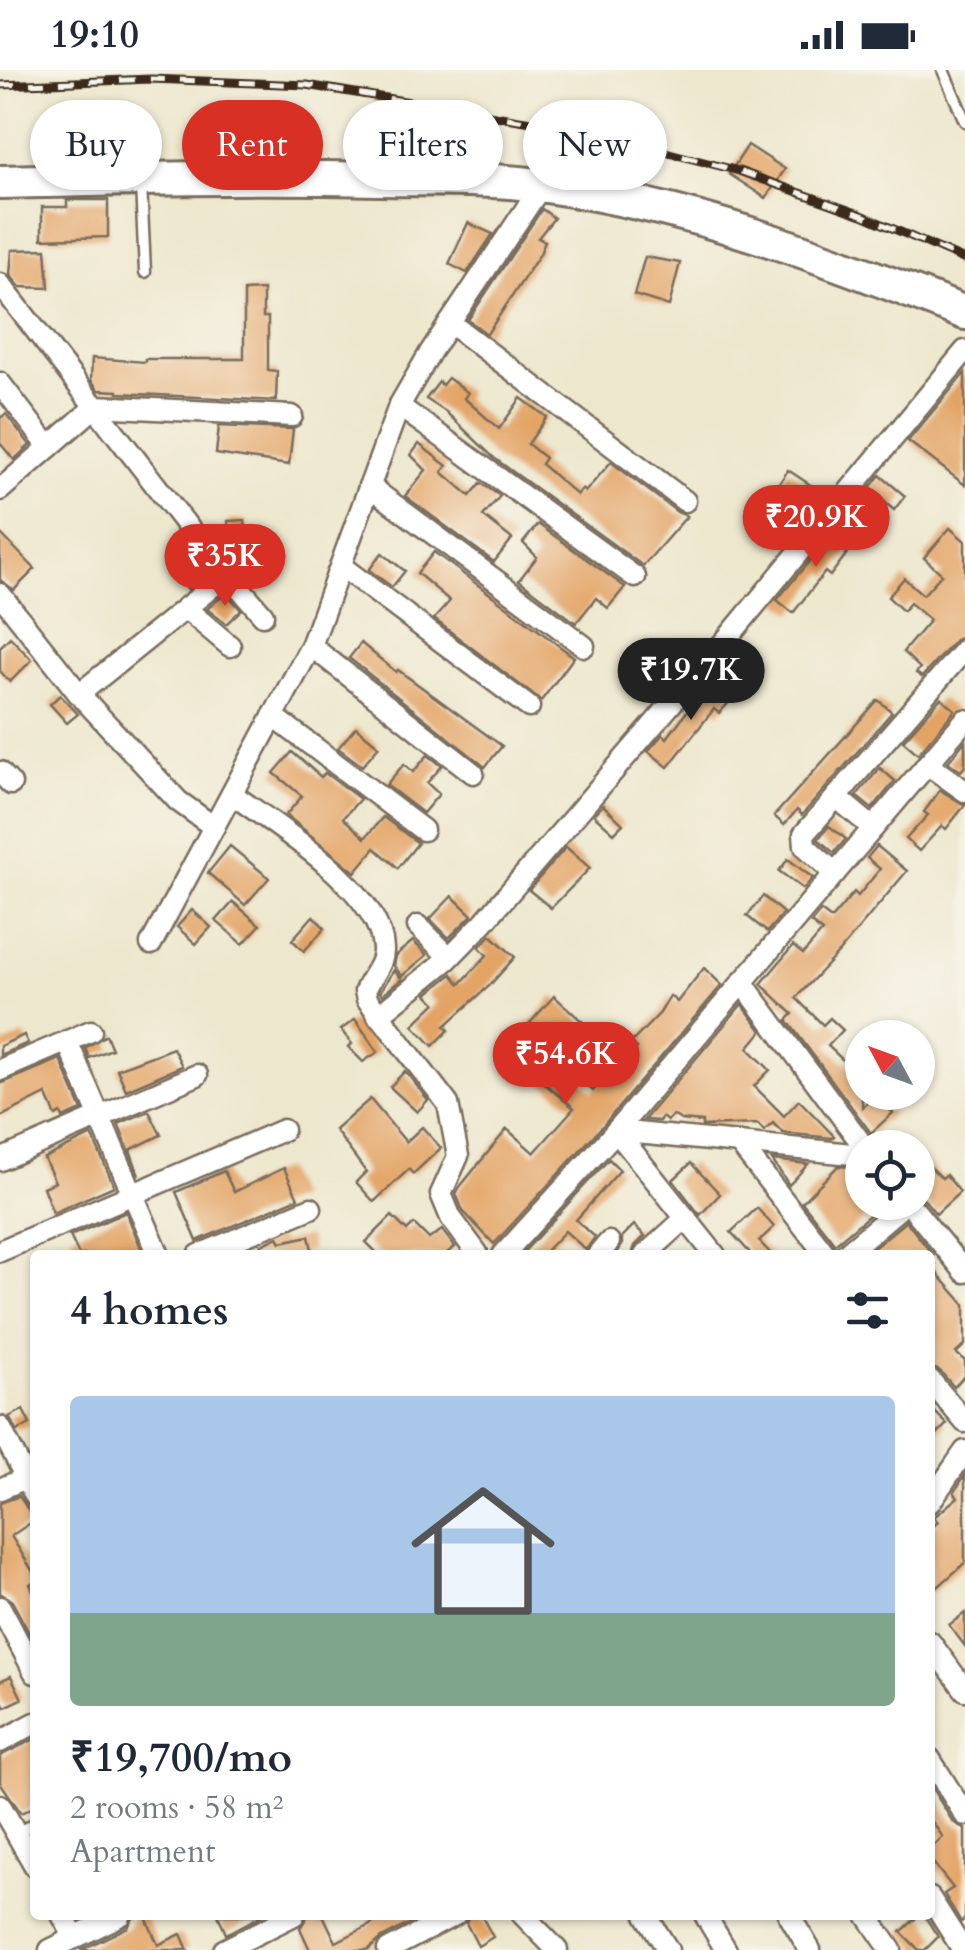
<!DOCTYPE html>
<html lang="en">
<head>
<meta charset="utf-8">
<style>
	:root { --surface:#fff; --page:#f6f6f7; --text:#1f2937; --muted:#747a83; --line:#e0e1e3; --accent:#d93025 }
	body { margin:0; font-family:Cardo,serif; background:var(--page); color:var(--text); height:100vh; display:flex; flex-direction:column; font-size:38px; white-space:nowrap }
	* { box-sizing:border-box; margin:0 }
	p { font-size:32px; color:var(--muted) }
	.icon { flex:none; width:55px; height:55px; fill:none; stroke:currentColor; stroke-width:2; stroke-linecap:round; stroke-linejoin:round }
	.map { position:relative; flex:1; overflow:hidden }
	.sheet { position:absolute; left:30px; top:1180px; width:905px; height:670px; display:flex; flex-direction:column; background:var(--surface); border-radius:10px; box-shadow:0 2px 8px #0004 }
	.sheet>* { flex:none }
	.banner { position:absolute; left:30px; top:30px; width:905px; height:90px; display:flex; gap:20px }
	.needle { width:65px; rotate:311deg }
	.tools { position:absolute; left:845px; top:950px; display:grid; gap:20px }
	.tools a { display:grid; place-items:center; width:90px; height:90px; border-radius:50%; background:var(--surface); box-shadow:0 2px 8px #0004; font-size:50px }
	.price { position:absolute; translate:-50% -85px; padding:0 22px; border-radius:35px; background:var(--accent); color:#fff; font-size:32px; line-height:65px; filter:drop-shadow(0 2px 5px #0008) }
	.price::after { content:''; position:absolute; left:50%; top:60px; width:30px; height:22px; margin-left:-15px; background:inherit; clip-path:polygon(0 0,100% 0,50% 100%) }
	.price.active { background:#222; color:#fff }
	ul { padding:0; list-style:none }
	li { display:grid; align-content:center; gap:20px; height:530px; padding:0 40px }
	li+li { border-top:2px solid var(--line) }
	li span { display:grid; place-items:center; height:310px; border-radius:10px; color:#555 }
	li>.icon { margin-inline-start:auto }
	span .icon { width:180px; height:180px; fill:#fffc; stroke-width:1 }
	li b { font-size:42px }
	h2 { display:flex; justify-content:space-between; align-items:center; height:120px; padding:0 40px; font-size:42px }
	.pill { padding:0 35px; border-radius:45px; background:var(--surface); box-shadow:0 2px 8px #0004; font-size:35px; line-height:90px }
	.pill.active { background:var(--accent); color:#fff }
	.status { display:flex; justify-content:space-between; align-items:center; height:70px; padding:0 50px; background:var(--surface); direction:ltr }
	.status svg { height:28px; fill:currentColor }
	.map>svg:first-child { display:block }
	.building { fill:#e3a364 }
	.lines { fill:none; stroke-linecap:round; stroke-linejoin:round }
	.service-casing { stroke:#796c5b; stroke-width:15 }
	.minor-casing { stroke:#796c5b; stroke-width:25 }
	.primary-casing { stroke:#796c5b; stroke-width:38 }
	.service { stroke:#fff; stroke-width:10 }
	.minor { stroke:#fff; stroke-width:20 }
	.primary { stroke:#fff; stroke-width:32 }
	.rail-casing { stroke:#3b2a1e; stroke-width:9 }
	.rail { stroke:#f7f3e8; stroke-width:5; stroke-dasharray:15; stroke-linecap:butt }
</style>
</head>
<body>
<div class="status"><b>19:10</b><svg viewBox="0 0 49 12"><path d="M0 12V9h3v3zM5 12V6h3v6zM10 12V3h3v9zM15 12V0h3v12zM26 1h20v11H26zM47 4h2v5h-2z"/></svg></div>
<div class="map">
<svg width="965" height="1880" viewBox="0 0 965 1880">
	<rect width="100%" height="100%" fill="#f7f3e8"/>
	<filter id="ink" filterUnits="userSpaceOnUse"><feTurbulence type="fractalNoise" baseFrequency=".01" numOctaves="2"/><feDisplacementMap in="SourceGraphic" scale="20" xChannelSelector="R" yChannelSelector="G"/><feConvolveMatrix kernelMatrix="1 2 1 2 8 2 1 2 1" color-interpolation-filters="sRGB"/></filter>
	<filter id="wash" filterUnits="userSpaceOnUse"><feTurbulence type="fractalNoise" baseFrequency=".0048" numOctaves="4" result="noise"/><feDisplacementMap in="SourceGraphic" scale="40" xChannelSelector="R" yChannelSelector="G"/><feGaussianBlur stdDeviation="2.25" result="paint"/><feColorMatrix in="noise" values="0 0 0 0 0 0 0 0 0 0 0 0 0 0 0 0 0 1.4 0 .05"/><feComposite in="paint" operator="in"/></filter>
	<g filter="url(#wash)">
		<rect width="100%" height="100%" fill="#ede7cd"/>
		<g id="blocks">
			<g class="building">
				<polygon points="748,75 785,99 766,128 729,104"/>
				<polygon points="67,130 108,130 108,167 42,169 42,137 67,137"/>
				<polygon points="542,139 554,148 538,168 545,171 540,184 487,264 468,250"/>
				<polygon points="468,153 493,164 467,203 449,194"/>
				<polygon points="46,179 49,218 20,217 10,205 12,180"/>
				<polygon points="645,187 680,193 669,236 634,225"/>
				<polygon points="263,220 263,247 268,247 268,300 277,301 276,331 118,323 118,321 99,320 91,310 92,288 145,292 145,289 244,289 244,221"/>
				<polygon points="965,303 965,415 908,371"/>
				<polygon points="448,308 468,323 464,328 499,359 521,328 547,347 528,374 545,388 541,394 577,425 582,419 585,422 611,392 677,442 687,446 643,496 494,388 446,342 426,329 439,312 442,315"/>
				<polygon points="6,344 30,375 14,390 0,373 0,348"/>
				<polygon points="219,356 293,359 289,395 216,384"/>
				<polygon points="419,374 447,396 442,402 470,426 481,413 500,426 483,446 512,469 494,492 405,426 426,400 411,385"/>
				<polygon points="788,400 827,426 805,453 770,428"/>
				<polygon points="880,405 905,426 894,440 869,419"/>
				<polygon points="245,450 247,479 230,480 228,451"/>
				<polygon points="538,454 625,517 608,538 596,528 576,553 519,510 537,487 523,473"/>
				<polygon points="950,458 965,471 965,566 955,570 922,607 916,603 920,598 903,582 930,550 910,533 903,541 888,527 904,508 923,525 942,504 924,488"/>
				<polygon points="836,459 854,474 830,506 825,502 793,543 777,530"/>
				<polygon points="0,463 35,499 14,520 0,510"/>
				<polygon points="434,482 574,587 541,631 434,549 450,531 417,503"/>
				<polygon points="382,483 405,501 392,517 369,500"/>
				<polygon points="196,492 207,503 188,519 178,510"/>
				<polygon points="226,523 241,540 226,554 207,539"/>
				<polygon points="10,567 32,590 10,612 0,601 0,577"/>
				<polygon points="361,573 396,602 398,600 502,676 485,697 349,588"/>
				<polygon points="711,609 733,628 719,643 714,639 668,697 648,681 663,664 667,668"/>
				<polygon points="60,625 78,644 67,653 50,634"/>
				<polygon points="941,628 955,640 918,684 903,671"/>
				<polygon points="878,630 892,642 802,745 797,740 784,755 774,746"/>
				<polygon points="356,657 379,676 362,696 338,678"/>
				<polygon points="965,671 965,696 961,701 948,692"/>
				<polygon points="292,682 321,707 325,703 360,729 343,748 365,768 383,747 418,773 398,798 375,778 355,802 286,745 302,726 274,703"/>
				<polygon points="428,685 442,696 427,713 439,724 423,743 386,715 404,694 413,702"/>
				<polygon points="880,698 895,711 872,739 856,726"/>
				<polygon points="940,720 965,735 946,759 942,756 919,781 906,769 928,745 924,742"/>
				<polygon points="603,735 623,754 614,763 594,745"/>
				<polygon points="829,756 846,769 834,783 818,769"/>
				<polygon points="230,776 269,808 245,835 208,803"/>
				<polygon points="877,776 907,801 839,882 796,928 823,955 830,948 843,960 828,976 862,1008 862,1037 876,1025 893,1043 871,1063 787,950 793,944 761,914 793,876 803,884 822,862 811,853 821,841 831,849 854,822 858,826 880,799 867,788"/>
				<polygon points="566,777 590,798 551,838 529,820"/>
				<polygon points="788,789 813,808 803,819 779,801"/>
				<polygon points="452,826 472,845 449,868 430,849"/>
				<polygon points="763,826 783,843 767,862 747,846"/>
				<polygon points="233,832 260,855 243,874 216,851"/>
				<polygon points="192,840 211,857 196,874 177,857"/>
				<polygon points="313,846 325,858 304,881 292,870"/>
				<polygon points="491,865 515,887 489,916 445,956 449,960 433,976 413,955 436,933 427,924 452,904 460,914 487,885 479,877"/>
				<polygon points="413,871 427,885 402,906 394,896 396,885"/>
				<polygon points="704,898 722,915 606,1052 494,1174 463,1141 456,1124 459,1118 507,1059 534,1083 574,1038 505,981 554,926 582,951 552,985 593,1021 607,1003 612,1007 637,978 631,973 660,943 670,926 677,932"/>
				<polygon points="394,900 402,909 382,925 380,922"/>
				<polygon points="742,934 762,961 748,978 770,1000 754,1016 784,1046 799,1030 834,1066 832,1068 783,1063 773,1053 764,1061 758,1054 702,1056 702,1052 681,1050 673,1045 667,1051 662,1047 659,1051 644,1050"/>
				<polygon points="355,949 378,982 363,992 348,977 352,974 341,960"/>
				<polygon points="24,965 28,973 0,985 0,976"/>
				<polygon points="106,965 112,979 89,988 85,978"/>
				<polygon points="173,978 182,996 126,1020 117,999"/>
				<polygon points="60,989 82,1040 63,1048 61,1043 56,1046 46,1024 0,1047 0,1014"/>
				<polygon points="405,1001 428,1030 417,1042 390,1017"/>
				<polygon points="370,1029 406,1072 422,1057 441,1078 413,1104 409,1099 374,1132 356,1112 366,1102 335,1060"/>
				<polygon points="149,1041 161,1065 130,1080 139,1105 118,1054"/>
				<polygon points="92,1065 114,1116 53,1143 43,1117 55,1112 44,1088"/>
				<polygon points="918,1085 942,1108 946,1105 960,1122 936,1144 918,1122"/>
				<polygon points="609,1089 620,1100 576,1150 595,1167 586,1180 565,1161 542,1185 522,1184"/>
				<polygon points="772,1090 808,1094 789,1115"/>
				<polygon points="691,1093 720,1124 700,1145 673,1110"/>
				<polygon points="838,1096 862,1098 862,1132 885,1132 835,1174 802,1132"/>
				<polygon points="284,1098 298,1128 197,1171 176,1122 224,1101 234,1122"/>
				<polygon points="757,1138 774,1157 759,1171 772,1185 752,1185 731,1162"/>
				<polygon points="126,1142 144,1185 79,1185 70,1166"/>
				<polygon points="392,1146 407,1161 414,1154 429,1169 442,1160 455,1177 444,1185 379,1185 366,1172"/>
				<polygon points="906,1151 933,1185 865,1185"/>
				<polygon points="634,1155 645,1166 635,1176 632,1185 616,1185 622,1175 622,1167"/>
				<polygon points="309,1166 312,1180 294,1185 251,1185 251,1180 278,1167 281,1172"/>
				<polygon points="930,1195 965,1235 965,1275 956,1283 965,1291 965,1305 954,1317 940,1301 930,1297"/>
				<polygon points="930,1331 934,1337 932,1339 947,1354 930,1371"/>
				<polygon points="23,1340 30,1354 17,1361 9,1347"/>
				<polygon points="965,1405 965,1493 930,1524 930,1459 938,1452 934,1447 958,1427 954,1422"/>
				<polygon points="19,1426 35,1450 11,1466 35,1505 35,1511 30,1514 35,1525 35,1574 12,1531 0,1523 0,1433"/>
				<polygon points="965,1543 965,1576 949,1555"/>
				<polygon points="11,1606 22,1629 5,1637 0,1627 0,1611"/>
				<polygon points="35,1669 35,1736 21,1743 0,1712 0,1686"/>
				<polygon points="930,1715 953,1752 965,1759 965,1849 961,1852 944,1824 953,1818 930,1789 930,1779 943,1767 930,1749"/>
				<polygon points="135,1845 145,1845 158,1875 181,1864 188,1880 81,1880 128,1857"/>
				<polygon points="218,1845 263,1845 226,1864"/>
				<polygon points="308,1845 323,1845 336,1872 372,1854 368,1845 425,1845 382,1868 368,1880 310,1880 300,1858"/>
				<polygon points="469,1845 481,1845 493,1867 478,1876 466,1853"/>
				<polygon points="919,1845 924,1845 938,1867 925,1880 919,1880 901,1862"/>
			</g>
		</g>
	</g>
	<g filter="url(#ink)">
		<use href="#blocks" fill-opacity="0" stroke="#796c5b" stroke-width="2.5"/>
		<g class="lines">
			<g class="service-casing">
				<g id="service">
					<polyline points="943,0 965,51"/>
					<polyline points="141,114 145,202"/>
					<polyline points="17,1763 35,1753"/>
				</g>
			</g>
			<g class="minor-casing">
				<g id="minor">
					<polyline points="0,214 191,461 263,545"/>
					<polyline points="450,253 685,431"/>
					<polyline points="0,313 49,377"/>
					<polyline points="399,336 635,507"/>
					<polyline points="369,416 584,576"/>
					<polyline points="0,420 96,336 292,346"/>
					<polyline points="341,496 529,637"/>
					<polyline points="0,524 79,624 178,731 214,757"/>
					<polyline points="185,538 230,576"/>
					<polyline points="311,576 473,703"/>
					<polyline points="79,624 228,504"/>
					<polyline points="273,646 423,760"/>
					<polyline points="927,694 965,721"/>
					<polyline points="0,702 11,714"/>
					<path d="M232,724C275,755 381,820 383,879C384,895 371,906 365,921L367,929L448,1034L458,1086L441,1124L451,1148L477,1183"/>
					<polyline points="836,727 873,758"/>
					<polyline points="835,803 805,776 804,764 965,579"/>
					<polyline points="418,856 449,887"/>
					<polyline points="151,874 311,576 399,336 431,281 542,115"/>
					<polyline points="742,912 865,1078"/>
					<polyline points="378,946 447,890 484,852 731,564 965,281"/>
					<polyline points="67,971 159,1185"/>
					<polyline points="0,1000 91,961"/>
					<polyline points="616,1061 862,1085"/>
					<polyline points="616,1061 715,1185"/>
					<polyline points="739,1073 826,1185"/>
					<polyline points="0,1090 197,1005"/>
					<polyline points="908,1132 965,1202"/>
					<polyline points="0,1181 283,1060"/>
					<polyline points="199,1185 311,1138"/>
					<polyline points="503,1185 616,1061 965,650"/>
					<polyline points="598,1185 609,1172"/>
					<polyline points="645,1185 686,1148"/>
					<polyline points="844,1185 907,1132"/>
					<polyline points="930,1310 965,1352"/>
					<polyline points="0,1357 35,1426"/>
					<polyline points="0,1419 35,1404"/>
					<polyline points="930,1432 965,1381"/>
					<polyline points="0,1537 35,1603"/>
					<polyline points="930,1572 965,1620"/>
					<polyline points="0,1672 35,1653"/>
					<polyline points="930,1689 965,1745"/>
					<polyline points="0,1735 35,1796"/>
					<polyline points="930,1828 963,1880"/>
					<polyline points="62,1845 75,1868"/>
					<polyline points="523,1845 557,1880"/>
					<polyline points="646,1845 668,1880"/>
					<polyline points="705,1845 726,1880"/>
					<polyline points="789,1845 810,1880"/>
					<polyline points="867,1845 891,1880"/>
					<polyline points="50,1880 121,1845"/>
					<polyline points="224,1880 294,1845"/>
					<polyline points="388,1880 455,1845"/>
				</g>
			</g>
			<g class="primary-casing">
				<path id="primary" d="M0,112C126,109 253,106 379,109C434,110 491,108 546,116C694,137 827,188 965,243"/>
			</g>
			<use href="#service" class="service"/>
			<use href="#minor" class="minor"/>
			<use href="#primary" class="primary"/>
			<g class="rail-casing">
				<polyline id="rail" points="0,15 151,9 307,15 580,60 739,101 862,145 965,190"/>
			</g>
			<use href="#rail" class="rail"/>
		</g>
	</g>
</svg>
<div class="tools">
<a><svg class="needle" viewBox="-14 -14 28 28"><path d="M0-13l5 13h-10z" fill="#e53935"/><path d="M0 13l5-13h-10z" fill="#747a83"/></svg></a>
<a><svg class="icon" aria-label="locate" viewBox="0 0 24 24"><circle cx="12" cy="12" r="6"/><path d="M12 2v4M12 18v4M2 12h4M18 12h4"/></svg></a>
</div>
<b class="price" style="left:816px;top:500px">₹20.9K</b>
<b class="price" style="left:225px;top:539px">₹35K</b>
<b class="price active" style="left:691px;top:653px">₹19.7K</b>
<b class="price" style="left:566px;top:1037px">₹54.6K</b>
<div class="banner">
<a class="pill">Buy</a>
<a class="pill active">Rent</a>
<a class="pill">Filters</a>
<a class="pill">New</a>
</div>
<section class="sheet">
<h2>4 homes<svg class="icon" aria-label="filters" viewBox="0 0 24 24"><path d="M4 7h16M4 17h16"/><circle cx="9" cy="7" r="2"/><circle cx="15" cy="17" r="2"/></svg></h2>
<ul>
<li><span style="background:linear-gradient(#a9c7e8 70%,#7fa58c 0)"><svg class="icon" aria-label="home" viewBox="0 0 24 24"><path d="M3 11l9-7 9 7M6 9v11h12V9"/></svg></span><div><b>₹19,700/mo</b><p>2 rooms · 58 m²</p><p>Apartment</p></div></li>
</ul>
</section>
</div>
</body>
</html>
